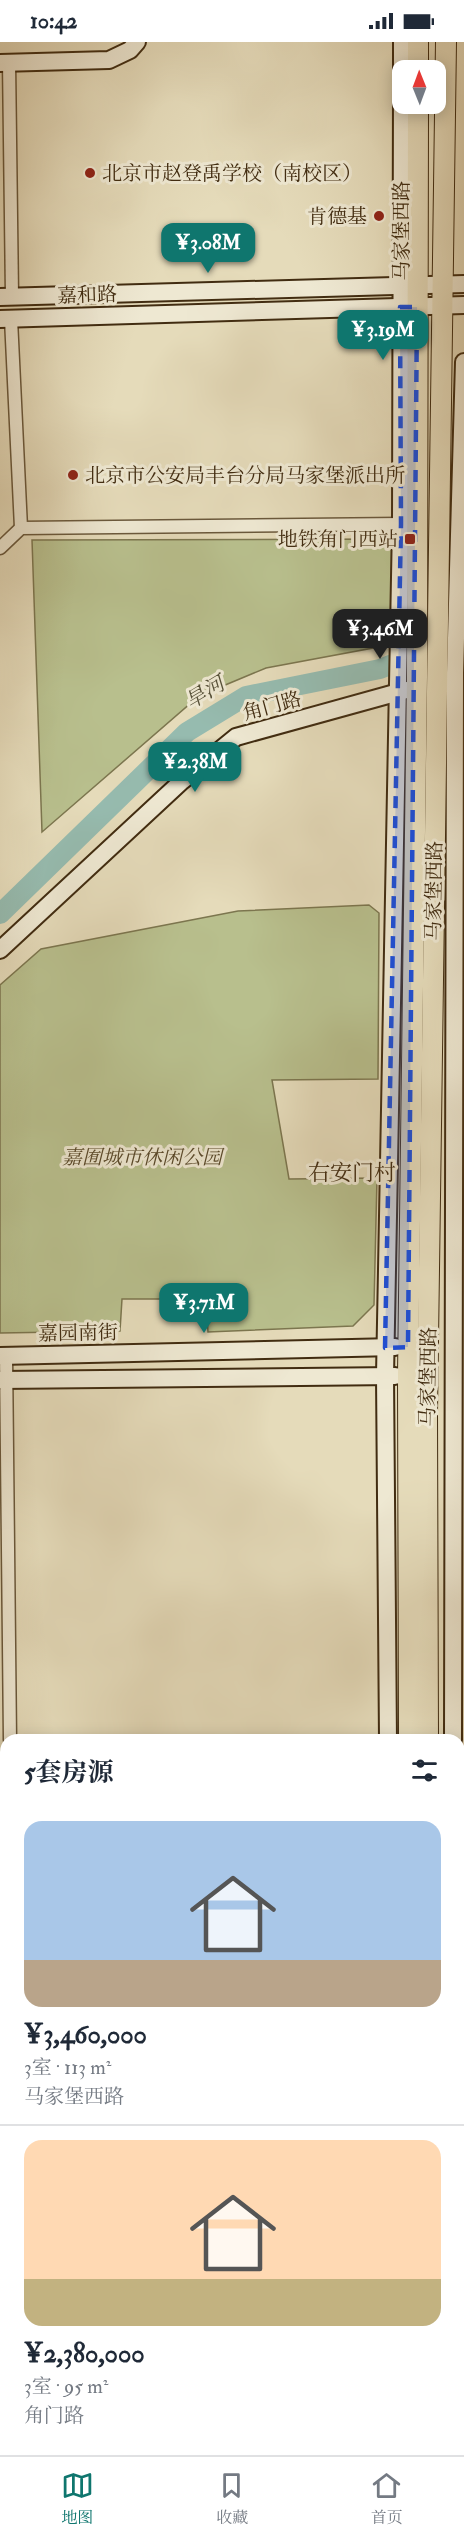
<!DOCTYPE html>
<html lang="zh">
<head>
<meta charset="utf-8">
<style>
	:root { --surface:#fff; --page:#f6f6f7; --text:#1f2937; --muted:#747a83; --line:#e0e1e3; --accent:#0f766e }
	body { margin:0; font-family:"IM FELL Double Pica","Noto Serif SC",serif; background:var(--page); color:var(--text); height:100vh; display:flex; flex-direction:column; font-size:22px; white-space:nowrap }
	* { box-sizing:border-box; margin:0 }
	p { font-size:20px; color:var(--muted) }
	.icon { flex:none; width:33px; height:33px; fill:none; stroke:currentColor; stroke-width:2; stroke-linecap:round; stroke-linejoin:round }
	.map { position:relative; flex:1; overflow:hidden }
	.drawer { position:absolute; left:0px; top:1692px; width:465px; height:722px; display:flex; flex-direction:column; background:var(--surface); border-radius:18px 18px 0 0; box-shadow:0 3px 15px #0003 }
	.drawer>* { flex:none }
	.needle { width:39px; rotate:359deg }
	.tools { position:absolute; left:392px; top:18px; display:grid; gap:12px }
	.tools a { display:grid; place-items:center; width:54px; height:54px; border-radius:12px; background:var(--surface); box-shadow:0 3px 15px #0003; font-size:30px }
	.price { position:absolute; translate:-50% -51px; padding:0 14px; border-radius:12px; background:var(--accent); color:#fff; font-size:20px; line-height:39px; filter:drop-shadow(0 2px 3px #0008) }
	.price::after { content:''; position:absolute; left:50%; top:36px; width:18px; height:14px; margin-left:-9px; background:inherit; clip-path:polygon(0 0,100% 0,50% 100%) }
	.price.active { background:#222; color:#fff }
	ul { padding:0; list-style:none }
	li { display:grid; align-content:center; gap:12px; height:318px; padding:0 24px }
	li+li { border-top:2px solid var(--line) }
	li span { display:grid; place-items:center; height:186px; border-radius:18px; color:#555 }
	li>.icon { margin-inline-start:auto }
	span .icon { width:108px; height:108px; fill:#fffc; stroke-width:1 }
	li b { font-size:26px }
	h2 { display:flex; justify-content:space-between; align-items:center; height:72px; padding:0 24px; font-size:26px }
	.status { display:flex; justify-content:space-between; align-items:center; height:42px; padding:0 30px; background:var(--surface); direction:ltr }
	.status svg { height:16px; fill:currentColor }
	.tab-bar { display:flex; justify-content:space-around; align-items:center; height:84px; border-top:2px solid var(--line); background:var(--surface); font-size:16px; color:var(--muted) }
	.tab-bar a { display:grid; justify-items:center; gap:3px }
	.tab-bar .active { color:var(--accent) }
	.map>svg:first-child { display:block }
	.green { fill:#b8bf8d; stroke:#7c764f; stroke-width:1.5 }
	.lines { fill:none; stroke-linecap:round; stroke-linejoin:round }
	.river { stroke:#96bbaf; stroke-width:20 }
	.street-casing { stroke:#6a583b; stroke-width:15 }
	.secondary-casing { stroke:#412c11; stroke-width:20 }
	.primary-casing { stroke:#412c11; stroke-width:22 }
	.street { stroke:#eee8d2; stroke-width:12 }
	.secondary { stroke:#eee8d2; stroke-width:16 }
	.primary { stroke:#e5dbba; stroke-width:20 }
	.marked { fill:#1d4ed8; fill-opacity:0.2; stroke:#1d4ed8; stroke-width:4.5; stroke-dasharray:12 8; stroke-linejoin:round }
	.poi-dot { fill:#8f2418; stroke:#eee8d2; stroke-width:2 }
	.labels { text-anchor:middle; dominant-baseline:central; stroke-width:6; stroke-linejoin:round; paint-order:stroke }
	.poi-label { font-size:20px; fill:#412c11; stroke:#eee8d2; text-anchor:start }
	.street-label { font-size:20px; fill:#412c11; stroke:#eee8d2 }
	.park-label { font-size:20px; font-style:italic; fill:#59492a; stroke:#eee8d2 }
	.water-label { font-size:21px; font-style:italic; fill:#565038; stroke:#eee8d2 }
	.quarter-label { font-size:22px; fill:#412c11; stroke:#eee8d2 }
</style>
</head>
<body>
<div class="status"><b>10:42</b><svg viewBox="0 0 49 12"><path d="M0 12V9h3v3zM5 12V6h3v6zM10 12V3h3v9zM15 12V0h3v12zM26 1h20v11H26zM47 4h2v5h-2z"/></svg></div>
<div class="map">
<svg width="464" height="2413" viewBox="0 0 464 2413">
	<rect width="100%" height="100%" fill="#e5dbba"/>
	<filter id="stains"><feTurbulence type="fractalNoise" baseFrequency=".00333" numOctaves="4"/><feColorMatrix values="0 0 0 0 .2 0 0 0 0 .09 0 0 0 0 .02 0 0 0 .5 -.17"/></filter>
	<radialGradient id="worn" r=".72"><stop offset=".6" stop-color="#630" stop-opacity="0"/><stop offset="1" stop-color="#630" stop-opacity=".3"/></radialGradient>
	<g class="green">
		<polygon points="395,497 389,603 266,626 199,654 42,790 32,498"/>
		<polygon points="369,863 379,871 378,1037 272,1038 289,1137 377,1136 374,1263 353,1284 208,1290 206,1257 122,1257 120,1289 0,1291 0,943 41,907 238,869"/>
	</g>
	<g class="lines">
		<polyline class="river" points="0,872 187,690 246,654 380,627 415,613"/>
		<g class="street-casing">
			<g id="street">
				<polyline points="9,20 12,254"/>
				<polyline points="11,277 21,486"/>
				<polyline points="0,506 21,486 401,482"/>
				<polyline points="6,1314 10,1698"/>
				<polyline points="0,1937 6,1937"/>
				<polyline points="55,2408 55,2413"/>
			</g>
		</g>
		<g class="secondary-casing">
			<g id="secondary">
				<polyline points="0,21 109,18 130,8 137,0"/>
				<polyline points="402,28 402,0"/>
				<polyline points="0,255 464,242"/>
				<polyline points="0,277 464,263"/>
				<polyline points="0,908 182,739 236,695 406,648"/>
				<polyline points="0,1314 395,1305"/>
				<polyline points="0,1338 395,1334"/>
				<polyline points="388,1698 385,1334 401,482 402,47"/>
				<polyline points="453,1698 455,631 464,320"/>
				<polyline points="459,2320 464,2320"/>
				<polyline points="0,2324 6,2324"/>
				<polyline points="383,2413 383,2408"/>
				<polyline points="448,2413 448,2408"/>
			</g>
		</g>
		<g class="primary-casing">
			<g id="primary">
				<polyline points="418,28 418,0"/>
				<polyline points="409,1698 408,1333 417,635 418,62"/>
				<polyline points="428,1698 427,1371 446,0"/>
				<polyline points="410,2413 410,2408"/>
				<polyline points="427,2413 428,2408"/>
			</g>
		</g>
		<use href="#street" class="street"/>
		<use href="#secondary" class="secondary"/>
		<use href="#primary" class="primary"/>
	</g>
	<path class="marked" d="M400,265H417L408,1305L385,1306L401,482Z"/>
	<g class="poi-dot">
		<circle cx="90" cy="131" r="6"/>
		<circle cx="379" cy="174" r="6"/>
		<circle cx="73" cy="433" r="6"/>
		<rect x="404" y="491" width="12" height="12" rx="3"/>
	</g>
	<g class="labels">
		<g class="poi-label">
			<text x="102" y="131">北京市赵登禹学校（南校区）</text>
			<text x="367" y="174" text-anchor="end">肯德基</text>
			<text x="85" y="433">北京市公安局丰台分局马家堡派出所</text>
			<text x="398" y="497" text-anchor="end">地铁角门西站</text>
		</g>
		<g class="street-label">
			<text transform="translate(401 189) rotate(-90)">马家堡西路</text>
			<text transform="translate(87 253) rotate(-2)">嘉和路</text>
			<text transform="translate(272 664) rotate(-15)">角门路</text>
			<text transform="translate(434 849) rotate(-89)">马家堡西路</text>
			<text transform="translate(78 1291) rotate(-1)">嘉园南街</text>
			<text transform="translate(428 1335) rotate(-89)">马家堡西路</text>
		</g>
		<g class="park-label">
			<text x="142" y="1115">嘉囿城市休闲公园</text>
		</g>
		<g class="water-label">
			<text transform="translate(205 651) rotate(-31)">旱河</text>
		</g>
		<g class="quarter-label">
			<text x="352" y="1131">右安门村</text>
		</g>
	</g>
	<rect width="100%" height="100%" filter="url(#stains)"/>
	<rect width="100%" height="100%" fill="url(#worn)"/>
</svg>
<div class="tools">
<a><svg class="needle" viewBox="-14 -14 28 28"><path d="M0-13l5 13h-10z" fill="#e53935"/><path d="M0 13l5-13h-10z" fill="#747a83"/></svg></a>
</div>
<b class="price" style="left:208px;top:232px">¥3.08M</b>
<b class="price" style="left:383px;top:319px">¥3.19M</b>
<b class="price active" style="left:380px;top:618px">¥3.46M</b>
<b class="price" style="left:195px;top:751px">¥2.38M</b>
<b class="price" style="left:204px;top:1292px">¥3.71M</b>
<section class="drawer">
<h2>5套房源<svg class="icon" aria-label="filters" viewBox="0 0 24 24"><path d="M4 7h16M4 17h16"/><circle cx="9" cy="7" r="2"/><circle cx="15" cy="17" r="2"/></svg></h2>
<ul>
<li><span style="background:linear-gradient(#a9c7e8 75%,#b9a48a 0)"><svg class="icon" aria-label="home" viewBox="0 0 24 24"><path d="M3 11l9-7 9 7M6 9v11h12V9"/></svg></span><div><b>¥3,460,000</b><p>3室 · 113 m²</p><p>马家堡西路</p></div></li>
<li><span style="background:linear-gradient(#ffd9b3 75%,#c2b280 0)"><svg class="icon" aria-label="home" viewBox="0 0 24 24"><path d="M3 11l9-7 9 7M6 9v11h12V9"/></svg></span><div><b>¥2,380,000</b><p>3室 · 95 m²</p><p>角门路</p></div></li>
</ul>
</section>
</div>
<nav class="tab-bar">
<a class="active"><svg class="icon" aria-label="map" viewBox="0 0 24 24"><path d="M3 6l6-2 6 2 6-2v14l-6 2-6-2-6 2zM9 4v14M15 6v14"/></svg>地图</a>
<a><svg class="icon" aria-label="saved" viewBox="0 0 24 24"><path d="M7 4h10v16l-5-4-5 4z"/></svg>收藏</a>
<a><svg class="icon" aria-label="home" viewBox="0 0 24 24"><path d="M3 11l9-7 9 7M6 9v11h12V9"/></svg>首页</a>
</nav>
</body>
</html>
